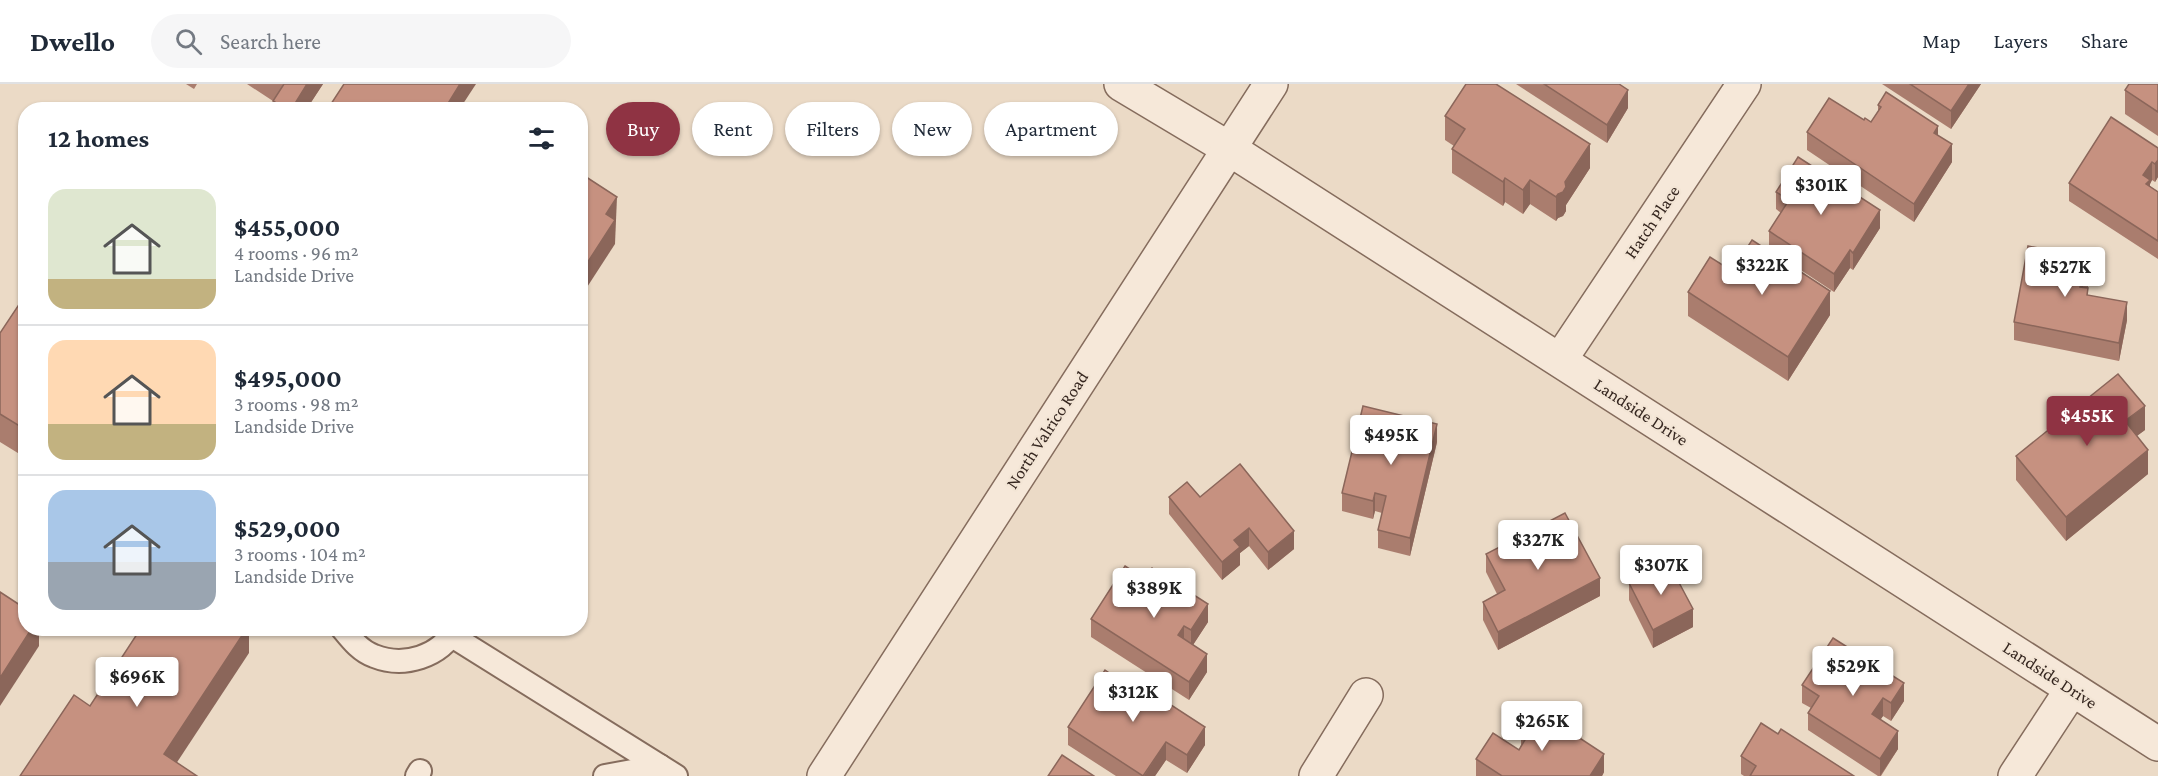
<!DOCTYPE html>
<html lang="en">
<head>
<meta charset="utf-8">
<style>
	:root { --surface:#fff; --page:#f6f6f7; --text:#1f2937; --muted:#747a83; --line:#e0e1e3; --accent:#8f3343 }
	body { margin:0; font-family:"Crimson Pro",serif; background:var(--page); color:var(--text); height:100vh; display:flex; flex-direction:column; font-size:22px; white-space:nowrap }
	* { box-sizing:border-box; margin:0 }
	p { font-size:20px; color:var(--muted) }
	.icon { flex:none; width:33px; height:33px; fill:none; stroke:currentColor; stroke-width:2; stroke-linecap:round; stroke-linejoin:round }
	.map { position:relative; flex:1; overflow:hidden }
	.drawer { position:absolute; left:18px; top:18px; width:570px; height:534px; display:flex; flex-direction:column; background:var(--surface); border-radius:24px; box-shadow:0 2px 4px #0004 }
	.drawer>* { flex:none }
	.guide { position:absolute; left:606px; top:18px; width:570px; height:54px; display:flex; gap:12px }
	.price { position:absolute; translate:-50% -51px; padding:0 14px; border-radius:6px; background:#fff; color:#222; font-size:20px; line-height:39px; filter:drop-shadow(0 2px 3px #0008) }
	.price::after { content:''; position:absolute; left:50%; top:36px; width:18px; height:14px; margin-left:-9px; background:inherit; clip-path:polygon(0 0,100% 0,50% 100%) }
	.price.selected { background:var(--accent); color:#fff }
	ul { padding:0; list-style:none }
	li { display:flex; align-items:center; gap:18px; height:150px; padding:0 30px }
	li+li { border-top:2px solid var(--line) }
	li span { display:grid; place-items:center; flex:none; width:168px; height:120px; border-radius:18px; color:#555 }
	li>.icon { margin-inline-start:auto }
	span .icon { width:72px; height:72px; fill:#fffc; stroke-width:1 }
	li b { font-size:26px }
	h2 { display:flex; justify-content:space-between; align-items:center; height:72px; padding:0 30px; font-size:26px }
	.pill { padding:0 21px; border-radius:27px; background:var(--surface); box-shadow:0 2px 4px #0004; font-size:21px; line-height:54px }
	.pill.selected { background:var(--accent); color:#fff }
	header { display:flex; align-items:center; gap:36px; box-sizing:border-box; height:84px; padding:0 30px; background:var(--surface); border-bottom:2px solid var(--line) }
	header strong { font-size:28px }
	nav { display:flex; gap:33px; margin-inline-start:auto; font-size:21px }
	.search { width:420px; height:54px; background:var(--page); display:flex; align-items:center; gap:15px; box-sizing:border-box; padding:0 21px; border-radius:33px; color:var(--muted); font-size:22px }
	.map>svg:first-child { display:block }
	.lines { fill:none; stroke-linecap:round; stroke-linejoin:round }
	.service-casing { stroke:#856c5d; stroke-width:26 }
	.minor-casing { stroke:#856c5d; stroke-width:36 }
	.tertiary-casing { stroke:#856c5d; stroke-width:36 }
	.service { stroke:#f6e8d9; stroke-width:22 }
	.minor { stroke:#f6e8d9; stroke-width:33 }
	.tertiary { stroke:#f6e8d9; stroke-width:33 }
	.wall { fill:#aa7d6e }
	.shaded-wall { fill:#8b665a }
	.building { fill:#c69180; stroke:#8b665a; stroke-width:1.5 }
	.labels { text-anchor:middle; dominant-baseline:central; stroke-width:4.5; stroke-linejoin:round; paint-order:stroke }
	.street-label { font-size:18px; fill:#362720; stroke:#f3e5d5 }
</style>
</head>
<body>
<header>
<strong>Dwello</strong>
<div class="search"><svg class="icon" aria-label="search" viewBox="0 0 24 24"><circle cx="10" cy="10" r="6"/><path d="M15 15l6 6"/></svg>Search here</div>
<nav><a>Map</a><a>Layers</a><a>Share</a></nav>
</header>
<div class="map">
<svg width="2158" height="692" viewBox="0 0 2158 692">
	<rect width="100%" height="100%" fill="#ebdac6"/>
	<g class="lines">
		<g class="service-casing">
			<g id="service">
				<path d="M342,544C351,555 360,567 374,572C404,584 440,573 456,544"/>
				<polyline points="452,552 676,692"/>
				<polyline points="417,692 420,687"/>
				<polyline points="605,692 660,682"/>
			</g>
		</g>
		<g class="minor-casing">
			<g id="minor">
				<polyline points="1121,0 1228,64 2158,660"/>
				<polyline points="1560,276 1744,0"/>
				<polyline points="1316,692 1366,611"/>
				<polyline points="2015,692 2072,605"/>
			</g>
		</g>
		<g class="tertiary-casing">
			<polyline id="tertiary" points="824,692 1271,0"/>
		</g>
		<use href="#service" class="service"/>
		<use href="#minor" class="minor"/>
		<use href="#tertiary" class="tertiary"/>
	</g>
	<g class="wall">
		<polygon points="186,0 197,0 194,5"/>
		<polygon points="247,0 323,0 306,26 273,26 273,17"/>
		<polygon points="1516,0 1619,0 1628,24 1607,59"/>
		<polygon points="1882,0 1981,0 1951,45"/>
		<polygon points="2158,0 2158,52 2125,30 2125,6"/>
		<polygon points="1878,21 1938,52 1952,78 1914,138 1807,66 1807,48 1864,36 1871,38 1878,28"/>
		<polygon points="1445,32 1590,84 1566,121 1566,127 1563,132 1558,134 1556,137 1530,120 1523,130 1505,118 1503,122 1452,89 1452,65 1454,62 1445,56"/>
		<polygon points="2158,64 2158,93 2155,98 2152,96 2150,100 2150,102 2158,108 2158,175 2069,117 2069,99"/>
		<polygon points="1776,108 1880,144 1853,186 1850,184 1834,208 1769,165 1769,147 1781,129 1776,125"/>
		<polygon points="2090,174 2090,192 2087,204 2088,211 2127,236 2119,277 2014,256 2014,238"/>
		<polygon points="1732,187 1830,231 1788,297 1688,232 1688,208"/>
		<polygon points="26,210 26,374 0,358 0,249"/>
		<polygon points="2145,346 2136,352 2148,390 2066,457 2016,396 2016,372"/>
		<polygon points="1437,358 1410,472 1378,464 1378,446 1382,429 1375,427 1373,435 1342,427 1342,409"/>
		<polygon points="1169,413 1200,413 1294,465 1268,486 1249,462 1240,469 1240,481 1222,496 1169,430"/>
		<polygon points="1486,470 1600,512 1498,566 1483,536 1483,518 1497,510 1486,488"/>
		<polygon points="1629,499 1693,543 1653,564 1629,516"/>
		<polygon points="1091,535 1208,538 1193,561 1207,588 1189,616 1091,553"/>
		<polygon points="1802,601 1904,617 1891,637 1883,632 1880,636 1898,665 1881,692 1878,692 1808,646 1808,629 1811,624 1802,619"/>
		<polygon points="1068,643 1205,661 1187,689 1166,676 1155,692 1116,692 1068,661"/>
		<polygon points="1521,644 1604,688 1602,692 1476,692 1476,675 1519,666 1521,661"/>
		<polygon points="1778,650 1854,692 1744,692 1741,690 1741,672"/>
	</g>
	<g class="shaded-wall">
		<polygon points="307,0 323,0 306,26 291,26"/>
		<polygon points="460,0 476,0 459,26 444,26"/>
		<polygon points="1969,0 1981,0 1951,45 1951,27"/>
		<polygon points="1628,6 1628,24 1607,59 1607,41"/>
		<polygon points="1938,42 1938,60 1934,49"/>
		<polygon points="1590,60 1590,84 1566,121 1566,127 1563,132 1558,134 1556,137 1556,113"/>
		<polygon points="1952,60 1952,78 1914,138 1914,120"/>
		<polygon points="2158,76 2158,93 2155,98 2155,80"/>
		<polygon points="2152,78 2152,96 2150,100 2150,113 2143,91"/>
		<polygon points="1505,94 1505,118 1503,122 1503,98"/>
		<polygon points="1530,96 1530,120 1523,130 1523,106"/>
		<polygon points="617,113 615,160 580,214 580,190 606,130"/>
		<polygon points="1880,126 1880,144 1853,186 1853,169"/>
		<polygon points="1850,166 1850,184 1834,208 1834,190"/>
		<polygon points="2090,174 2090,192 2087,206 2087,189"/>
		<polygon points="2083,188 2083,206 2080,203"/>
		<polygon points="1830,207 1830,231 1788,297 1788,273"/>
		<polygon points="2127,218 2127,236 2119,277 2119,259"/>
		<polygon points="2145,322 2145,346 2125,361 2125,337"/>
		<polygon points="1437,340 1437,358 1410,472 1410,454"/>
		<polygon points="2148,366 2148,390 2066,457 2066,433"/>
		<polygon points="1375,409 1375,427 1373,435 1373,417"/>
		<polygon points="1249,444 1249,462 1240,469 1240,481 1222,496 1222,478 1234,456"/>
		<polygon points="1294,447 1294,465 1268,486 1268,468"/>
		<polygon points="1600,494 1600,512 1498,566 1498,548"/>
		<polygon points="1208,520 1208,538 1191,564 1191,546"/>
		<polygon points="1693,525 1693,543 1653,564 1653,546"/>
		<polygon points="1184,542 1184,560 1178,551"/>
		<polygon points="32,544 39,544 39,562 0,622 0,594"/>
		<polygon points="247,544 249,544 249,569 168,692 164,670"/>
		<polygon points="1207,570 1207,588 1189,616 1189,598"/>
		<polygon points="1904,599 1904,617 1891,637 1891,619"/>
		<polygon points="1883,614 1883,632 1872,648 1872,630"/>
		<polygon points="1205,643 1205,661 1187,689 1187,671"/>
		<polygon points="1898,647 1898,665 1880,692 1880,675"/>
		<polygon points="1166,658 1166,676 1155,692 1144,692"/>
		<polygon points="1604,670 1604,688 1602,692 1590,692"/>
	</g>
	<g class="building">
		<polygon points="284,0 307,0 291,26 288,26 273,17"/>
		<polygon points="344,0 460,0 444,26 334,26 329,23"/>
		<polygon points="1466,0 1496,0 1590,60 1565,98 1566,103 1563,108 1558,110 1556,113 1530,96 1523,106 1505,94 1503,98 1452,65 1465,45 1445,32"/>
		<polygon points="1544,0 1619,0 1628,6 1607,41"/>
		<polygon points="1910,0 1969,0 1951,27"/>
		<polygon points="2129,0 2158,0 2158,28 2125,6"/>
		<polygon points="1886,8 1938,42 1934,49 1952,60 1914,120 1807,48 1829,14 1864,36 1865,34 1871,38 1881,23 1878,21"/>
		<polygon points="2111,33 2158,64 2158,76 2155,80 2152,78 2143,91 2150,96 2146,100 2158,108 2158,157 2069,99"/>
		<polygon points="1798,73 1880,126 1853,169 1850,166 1834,190 1769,147 1789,116 1776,108"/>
		<polygon points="580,89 617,113 606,130 615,136 580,190"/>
		<polygon points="1752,156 1830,207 1788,273 1688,208 1710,173 1732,187"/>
		<polygon points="2028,162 2090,174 2087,189 2083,188 2080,203 2088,204 2087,211 2127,218 2119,259 2014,238"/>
		<polygon points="26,210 26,346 0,330 0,249"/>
		<polygon points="2118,290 2145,322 2125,337 2148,366 2066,433 2016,372"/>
		<polygon points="1363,322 1437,340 1410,454 1378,446 1386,412 1375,409 1373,417 1342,409"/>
		<polygon points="1240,380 1294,447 1268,468 1249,444 1234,456 1240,463 1222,478 1169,413 1187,398 1200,413"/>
		<polygon points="1565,429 1600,494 1498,548 1483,518 1505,506 1486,470"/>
		<polygon points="1668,478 1693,525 1653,546 1629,499"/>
		<polygon points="1125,482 1145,495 1152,484 1208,520 1191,546 1184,542 1178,551 1207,570 1189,598 1091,535"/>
		<polygon points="0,508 26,525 26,544 32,544 0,594"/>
		<polygon points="141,544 247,544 164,670 197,692 20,692 74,611 90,622"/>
		<polygon points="1833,554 1904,599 1891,619 1883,614 1872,630 1898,647 1880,675 1808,629 1819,612 1802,601"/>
		<polygon points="1105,586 1118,595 1122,589 1205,643 1187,671 1166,658 1143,692 1068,643"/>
		<polygon points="1534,624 1604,670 1590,692 1502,692 1476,675 1493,649 1519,666 1529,649 1521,644"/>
		<polygon points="1761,639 1778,650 1781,645 1854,692 1750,692 1756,682 1741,672"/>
		<polygon points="1062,671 1094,692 1048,692"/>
	</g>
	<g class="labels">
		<g class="street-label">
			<text transform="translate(1652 138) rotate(-56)">Hatch Place</text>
			<text transform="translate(1641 328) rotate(33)">Landside Drive</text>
			<text transform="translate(1047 346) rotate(-57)">North Valrico Road</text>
			<text transform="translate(2050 591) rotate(33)">Landside Drive</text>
		</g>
	</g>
</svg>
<b class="price" style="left:1821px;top:132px">$301K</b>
<b class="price" style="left:1762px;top:212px">$322K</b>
<b class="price" style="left:2065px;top:214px">$527K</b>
<b class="price selected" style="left:2087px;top:363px">$455K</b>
<b class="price" style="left:1391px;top:382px">$495K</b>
<b class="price" style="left:1538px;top:487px">$327K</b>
<b class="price" style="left:1661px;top:512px">$307K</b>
<b class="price" style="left:1154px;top:535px">$389K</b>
<b class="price" style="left:1853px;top:613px">$529K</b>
<b class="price" style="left:137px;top:624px">$696K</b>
<b class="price" style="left:1133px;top:639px">$312K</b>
<b class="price" style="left:1542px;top:668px">$265K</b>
<div class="guide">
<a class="pill selected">Buy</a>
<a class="pill">Rent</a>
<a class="pill">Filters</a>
<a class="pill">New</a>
<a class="pill">Apartment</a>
</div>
<section class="drawer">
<h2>12 homes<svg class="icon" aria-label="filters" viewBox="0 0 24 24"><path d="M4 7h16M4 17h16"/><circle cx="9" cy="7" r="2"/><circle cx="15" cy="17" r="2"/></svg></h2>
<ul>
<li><span style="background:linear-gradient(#dfe7d0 75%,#c2b280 0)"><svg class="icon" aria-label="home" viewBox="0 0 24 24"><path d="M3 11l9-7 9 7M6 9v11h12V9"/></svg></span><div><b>$455,000</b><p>4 rooms · 96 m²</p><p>Landside Drive</p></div></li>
<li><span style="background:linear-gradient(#ffd9b3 70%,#c2b280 0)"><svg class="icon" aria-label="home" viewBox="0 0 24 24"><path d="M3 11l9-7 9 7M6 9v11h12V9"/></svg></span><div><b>$495,000</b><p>3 rooms · 98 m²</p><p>Landside Drive</p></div></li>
<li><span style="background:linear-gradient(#a9c7e8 60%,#9aa5b1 0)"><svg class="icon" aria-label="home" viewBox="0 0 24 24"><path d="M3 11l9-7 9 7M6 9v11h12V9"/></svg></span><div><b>$529,000</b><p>3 rooms · 104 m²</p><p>Landside Drive</p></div></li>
</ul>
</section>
</div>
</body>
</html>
